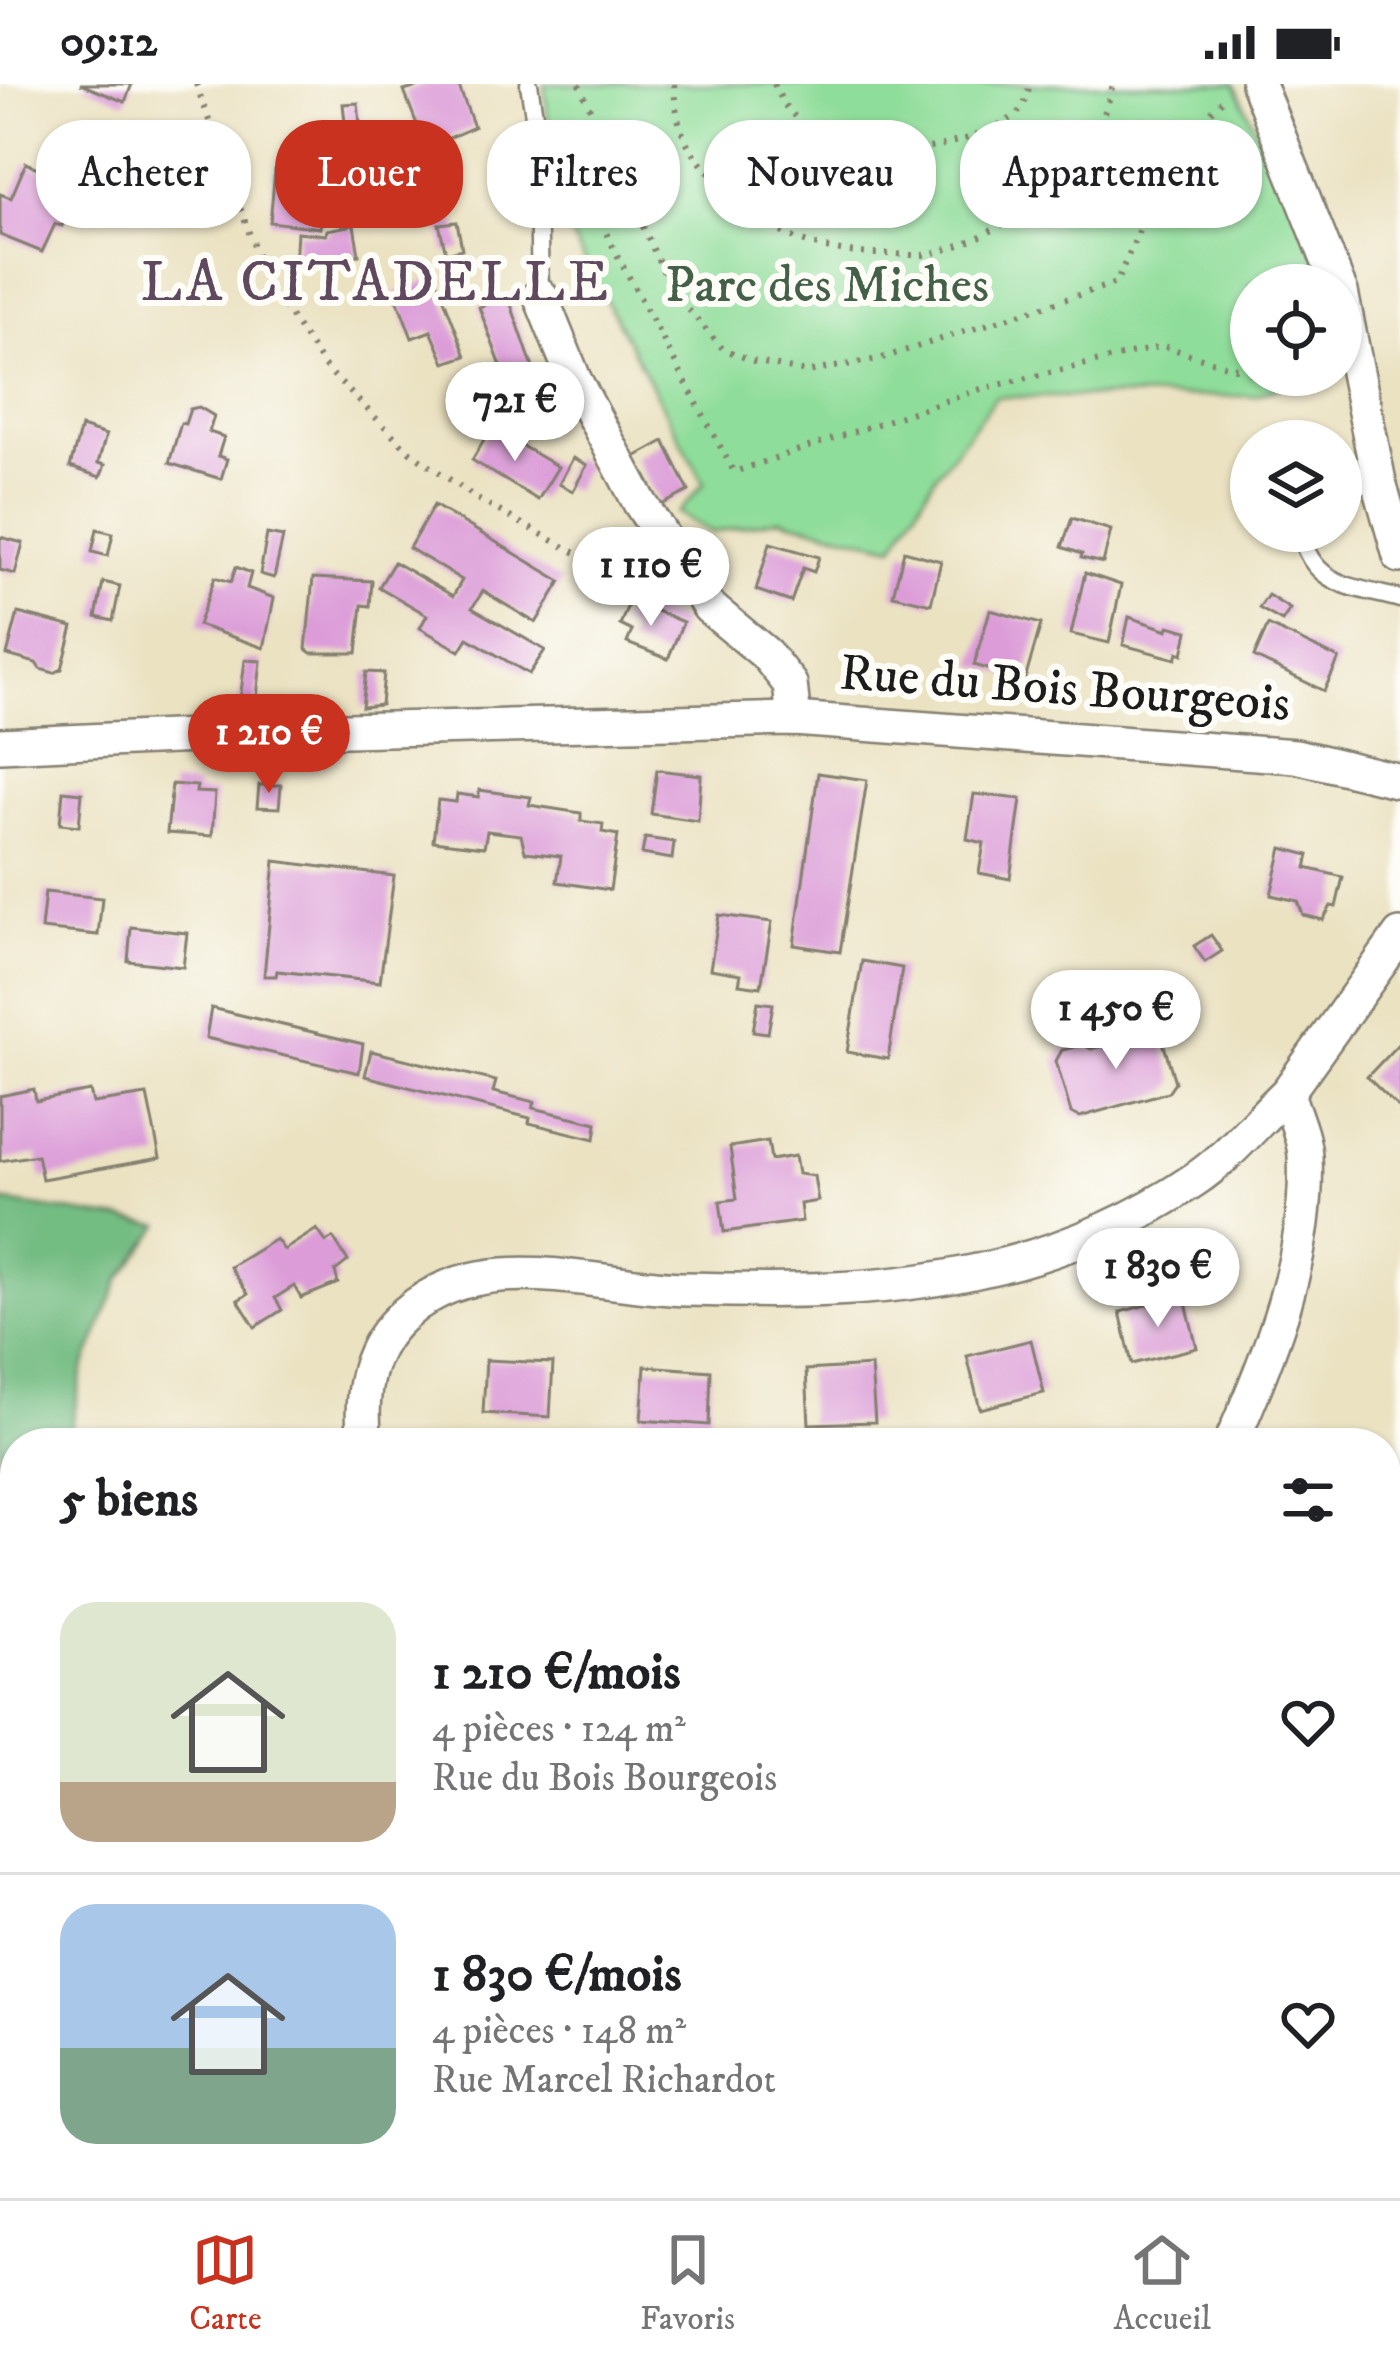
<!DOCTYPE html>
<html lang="fr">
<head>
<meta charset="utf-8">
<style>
	:root { --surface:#fff; --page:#f2f2f2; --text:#202124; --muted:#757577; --line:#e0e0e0; --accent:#c8321e }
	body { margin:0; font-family:"IM FELL DW Pica",serif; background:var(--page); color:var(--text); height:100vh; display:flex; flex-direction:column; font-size:45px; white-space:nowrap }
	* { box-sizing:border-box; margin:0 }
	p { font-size:39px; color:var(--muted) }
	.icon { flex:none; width:66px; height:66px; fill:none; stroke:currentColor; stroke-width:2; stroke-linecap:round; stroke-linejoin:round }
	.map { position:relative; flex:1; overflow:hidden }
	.drawer { position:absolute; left:0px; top:1344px; width:1401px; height:771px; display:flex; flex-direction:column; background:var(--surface); border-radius:48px 48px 0 0; box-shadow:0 3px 9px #0004 }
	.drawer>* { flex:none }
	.guide { position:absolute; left:36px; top:36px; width:1329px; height:108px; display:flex; gap:24px }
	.buttons { position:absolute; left:1230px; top:180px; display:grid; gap:24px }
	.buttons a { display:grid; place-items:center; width:132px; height:132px; border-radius:50%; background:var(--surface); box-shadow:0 3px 9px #0004; font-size:60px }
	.price { position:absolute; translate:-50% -102px; padding:0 27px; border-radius:42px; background:#fff; color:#222; font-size:39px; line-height:78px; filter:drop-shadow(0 3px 6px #0008) }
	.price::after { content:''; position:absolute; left:50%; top:72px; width:36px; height:27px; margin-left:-18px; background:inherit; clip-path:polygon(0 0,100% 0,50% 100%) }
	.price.on { background:var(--accent); color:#fff }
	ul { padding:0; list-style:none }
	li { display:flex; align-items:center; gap:36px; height:300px; padding:0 60px }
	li+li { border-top:3px solid var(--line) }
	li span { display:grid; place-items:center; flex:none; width:336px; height:240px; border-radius:36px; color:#555 }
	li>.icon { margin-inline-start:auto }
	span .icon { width:144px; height:144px; fill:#fffc; stroke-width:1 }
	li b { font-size:51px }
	h2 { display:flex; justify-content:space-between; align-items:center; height:144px; padding:0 60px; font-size:51px }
	.tag { padding:0 42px; border-radius:48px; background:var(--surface); box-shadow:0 3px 9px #0004; font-size:42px; line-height:108px }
	.tag.on { background:var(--accent); color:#fff }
	.status { display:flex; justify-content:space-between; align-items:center; height:84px; padding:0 60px; background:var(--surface); direction:ltr }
	.status svg { height:33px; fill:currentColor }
	.dock { display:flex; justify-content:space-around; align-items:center; height:168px; border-top:3px solid var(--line); background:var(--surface); font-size:33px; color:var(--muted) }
	.dock a { display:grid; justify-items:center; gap:6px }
	.dock .on { color:var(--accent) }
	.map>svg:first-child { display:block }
	.green { fill:#8fdd9a; stroke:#567c5b; stroke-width:3 }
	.forest { fill:#73bc82; stroke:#486c4f; stroke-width:3 }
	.building { fill:#dc9cd8 }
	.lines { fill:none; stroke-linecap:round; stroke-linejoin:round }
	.service-casing { stroke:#847f6f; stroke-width:21 }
	.minor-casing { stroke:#847f6f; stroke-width:38 }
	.path { stroke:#847f6f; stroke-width:6; stroke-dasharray:3 9; stroke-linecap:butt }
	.service { stroke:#fff; stroke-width:16 }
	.minor { stroke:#fff; stroke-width:33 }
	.labels { text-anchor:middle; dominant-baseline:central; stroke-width:12; stroke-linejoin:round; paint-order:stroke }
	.park-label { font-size:51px; fill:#446048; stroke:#fdfcf7 }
	.street-label { font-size:51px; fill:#1c1c1c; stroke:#fdfcf7 }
	.quarter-label { font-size:57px; letter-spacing:3px; fill:#5f495e; stroke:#fdfcf7 }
</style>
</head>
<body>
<div class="status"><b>09:12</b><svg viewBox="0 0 49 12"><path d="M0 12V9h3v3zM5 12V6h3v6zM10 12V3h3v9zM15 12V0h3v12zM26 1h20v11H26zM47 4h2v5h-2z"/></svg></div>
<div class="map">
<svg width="1400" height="2114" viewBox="0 0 1400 2114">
	<rect width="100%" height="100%" fill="#fdfcf7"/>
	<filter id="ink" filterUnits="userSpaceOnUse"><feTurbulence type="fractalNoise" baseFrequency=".00833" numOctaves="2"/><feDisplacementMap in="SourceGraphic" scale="24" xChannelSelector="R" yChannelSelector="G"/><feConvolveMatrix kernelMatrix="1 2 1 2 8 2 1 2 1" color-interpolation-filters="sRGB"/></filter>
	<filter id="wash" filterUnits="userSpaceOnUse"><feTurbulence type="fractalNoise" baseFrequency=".004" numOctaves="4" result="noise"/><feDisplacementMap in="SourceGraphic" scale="48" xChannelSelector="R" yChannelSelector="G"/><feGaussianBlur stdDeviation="2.7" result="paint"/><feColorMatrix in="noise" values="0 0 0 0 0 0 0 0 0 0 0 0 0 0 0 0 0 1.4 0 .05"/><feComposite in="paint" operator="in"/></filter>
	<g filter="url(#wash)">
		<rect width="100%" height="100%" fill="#ebe2c2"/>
		<g class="green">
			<polygon points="544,0 1234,0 1306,147 1327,201 1251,201 1251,291 1311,291 1254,312 996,313 936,391 894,462 779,435 712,449 678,429 704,399 558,127"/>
			<polygon points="1386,1397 1400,1410 1400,1562 1386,1577"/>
		</g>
		<polygon class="forest" points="0,1117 161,1141 120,1195 83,1286 68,1359 15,1359 15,2100 1386,2100 1386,2050 1400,2054 1400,2114 0,2114"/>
		<g id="blocks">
			<g class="building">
				<polygon points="80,0 132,0 125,18"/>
				<polygon points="427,0 458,0 474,43 426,64 404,7"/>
				<polygon points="358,19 363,72 349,75 343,20"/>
				<polygon points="26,79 47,88 44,94 76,108 62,142 55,140 42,168 0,151 0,110 11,114"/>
				<polygon points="275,86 326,93 320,144 270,138"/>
				<polygon points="457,138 462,165 446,169 439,140"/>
				<polygon points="354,141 359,171 295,180 297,148 326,151 327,146"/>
				<polygon points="436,194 466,272 445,279 431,247 412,254 395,209"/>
				<polygon points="508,212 541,307 514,317 479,223"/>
				<polygon points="199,323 214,332 209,348 224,353 218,372 227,375 221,395 169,379 181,339 185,340 190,325"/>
				<polygon points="81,343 106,351 98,379 105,381 100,393 70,383"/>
				<polygon points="491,344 558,383 538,416 472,376"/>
				<polygon points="664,357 689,407 661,421 635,373"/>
				<polygon points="573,374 587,381 573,407 559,400"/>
				<polygon points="434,421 561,497 536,539 483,507 472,524 545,566 529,590 468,554 460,567 420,544 427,531 379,503 394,478 453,512 462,496 409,464"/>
				<polygon points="1072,434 1111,446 1103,479 1081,474 1082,470 1062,463"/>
				<polygon points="97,445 113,449 108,472 92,468"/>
				<polygon points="267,450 283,453 274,494 260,490"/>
				<polygon points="0,453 23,459 15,490 0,486"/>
				<polygon points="770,459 819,473 814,488 803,484 791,518 756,506"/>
				<polygon points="904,467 941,477 931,520 893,511"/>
				<polygon points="236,483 251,489 247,504 274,514 264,564 198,541 215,493 231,498"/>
				<polygon points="1085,489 1121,501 1109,559 1071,550"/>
				<polygon points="313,494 372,497 370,522 362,521 357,569 311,569 306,565"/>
				<polygon points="103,498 120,502 113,537 96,533"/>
				<polygon points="1268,511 1290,525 1282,537 1259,524"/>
				<polygon points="630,516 683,538 668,575 627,559 632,547 620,541"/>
				<polygon points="990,526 1041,540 1025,596 974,581"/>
				<polygon points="18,529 73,543 62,585 54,589 40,585 36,579 7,571"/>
				<polygon points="1129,533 1168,546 1169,542 1188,547 1183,570 1178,568 1176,575 1123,561"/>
				<polygon points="1268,541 1339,575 1324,607 1254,573"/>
				<polygon points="245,576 261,577 255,632 238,633"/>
				<polygon points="366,588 384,589 381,621 362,623"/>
				<polygon points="657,686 701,691 698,737 651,730"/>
				<polygon points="818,689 867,696 840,868 794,861"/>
				<polygon points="172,700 197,702 196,708 215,709 212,752 167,749"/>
				<polygon points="259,701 281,701 279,724 257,723"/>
				<polygon points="479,706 531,713 529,721 581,729 581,737 603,740 602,748 618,751 610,806 557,798 561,772 525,768 521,751 487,747 484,763 433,757 438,716 456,718 457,710 479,713"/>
				<polygon points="63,707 82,709 79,742 60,740"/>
				<polygon points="974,710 1021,715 1010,795 979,789 984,759 967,755"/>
				<polygon points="645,754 674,758 672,775 642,770"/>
				<polygon points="1282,764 1309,771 1306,784 1343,793 1336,823 1331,822 1323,836 1303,831 1298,817 1271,811"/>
				<polygon points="275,777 394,792 380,898 277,887 276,892 264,892"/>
				<polygon points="45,808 102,814 98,851 41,845"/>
				<polygon points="719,831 772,838 761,903 739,900 741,890 710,885"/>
				<polygon points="131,843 187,849 183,883 128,877"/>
				<polygon points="1211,851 1222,867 1205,878 1194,862"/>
				<polygon points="862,877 902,884 888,975 847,968"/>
				<polygon points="758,918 773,920 768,949 753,947"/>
				<polygon points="211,924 363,960 359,989 206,954"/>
				<polygon points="1148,941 1160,948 1175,998 1168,1008 1080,1033 1071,1029 1056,977 1062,966 1083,961 1091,965 1120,957 1125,948"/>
				<polygon points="1400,958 1400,1025 1367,993"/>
				<polygon points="371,967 496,997 493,1008 535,1018 533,1024 597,1039 595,1055 529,1039 530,1034 365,992"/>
				<polygon points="34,1005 36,1017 90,1007 93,1019 147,1011 160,1074 42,1095 37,1071 0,1077 0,1012"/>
				<polygon points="768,1057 771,1076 795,1072 798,1090 814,1092 818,1117 800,1120 802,1137 724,1148 720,1117 737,1115 730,1063"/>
				<polygon points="317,1145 326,1158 333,1154 348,1177 335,1187 338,1199 301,1214 294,1202 275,1214 282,1226 255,1243 238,1216 248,1210 230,1183 276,1155 284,1166"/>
				<polygon points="1184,1211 1197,1264 1132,1280 1120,1228"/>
				<polygon points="1031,1256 1044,1309 980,1325 967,1272"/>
				<polygon points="486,1276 553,1279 550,1333 483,1329"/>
				<polygon points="645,1282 711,1287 709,1341 641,1336"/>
				<polygon points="871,1282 875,1338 809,1340 806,1286"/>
				<polygon points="1386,1698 1400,1703 1400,1732 1386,1727"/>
				<polygon points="1386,1906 1400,1911 1400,1962 1386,1958"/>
			</g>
		</g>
	</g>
	<g filter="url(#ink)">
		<use href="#blocks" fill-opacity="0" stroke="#847f6f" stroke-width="3"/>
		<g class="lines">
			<g class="service-casing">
				<g id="service">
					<polyline points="529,0 537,50 540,211"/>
					<polyline points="1341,406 1379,398"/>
					<path d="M1300,447C1312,503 1352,502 1400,515"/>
				</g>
			</g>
			<g class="minor-casing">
				<g id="minor">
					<polyline points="1258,0 1338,201"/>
					<polyline points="1341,208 1379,398 1400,472"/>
					<polyline points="540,211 574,295 640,419 709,523 766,570 790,600 794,635"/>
					<polyline points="0,661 304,647 794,635 1296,672 1400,697"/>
					<path d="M365,1359C359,1308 366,1262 407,1228C485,1161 594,1203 687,1205C782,1208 875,1208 968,1189C1048,1173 1126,1142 1194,1096C1228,1074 1257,1037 1287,1009"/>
					<path d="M1231,1359C1270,1270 1310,1172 1305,1072C1304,1052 1293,1029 1287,1009L1400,851"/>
					<polyline points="1386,2018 1400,2022"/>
				</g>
			</g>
			<g class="path">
				<polyline points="196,0 266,196 324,282 409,367 479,416 665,518"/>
				<polyline points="579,0 672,207 723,265 753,277 807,288 879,275 1116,199 1175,66 1225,13"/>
				<path d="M674,0C676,51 689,68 723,104C768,152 822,171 888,170C902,170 920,173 934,169C1014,149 1096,82 1113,0"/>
				<polyline points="774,0 784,21 813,52"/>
				<circle cx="831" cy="64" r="22"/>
				<polyline points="565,63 614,165 734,388 981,305 1163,262 1234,284 1251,281"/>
				<path d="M847,80C896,69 972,62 1013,33C1025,24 1028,13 1029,0"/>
			</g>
			<use href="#service" class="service"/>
			<use href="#minor" class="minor"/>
		</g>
	</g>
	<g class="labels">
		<g class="park-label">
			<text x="827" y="202">Parc des Miches</text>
		</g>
		<g class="street-label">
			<text transform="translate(1065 605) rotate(4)">Rue du Bois Bourgeois</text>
		</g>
		<g class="quarter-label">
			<text x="376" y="199">LA CITADELLE</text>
		</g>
	</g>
</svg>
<div class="buttons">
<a><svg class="icon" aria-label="locate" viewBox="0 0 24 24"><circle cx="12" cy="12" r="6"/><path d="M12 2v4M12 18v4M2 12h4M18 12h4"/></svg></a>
<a><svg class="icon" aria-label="layers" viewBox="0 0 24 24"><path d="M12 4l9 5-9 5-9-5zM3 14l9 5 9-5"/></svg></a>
</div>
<b class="price" style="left:515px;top:380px">721 €</b>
<b class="price" style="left:651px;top:545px">1 110 €</b>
<b class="price on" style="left:269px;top:712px">1 210 €</b>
<b class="price" style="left:1116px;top:988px">1 450 €</b>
<b class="price" style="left:1158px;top:1246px">1 830 €</b>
<div class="guide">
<a class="tag">Acheter</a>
<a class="tag on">Louer</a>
<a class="tag">Filtres</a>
<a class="tag">Nouveau</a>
<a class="tag">Appartement</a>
</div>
<section class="drawer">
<h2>5 biens<svg class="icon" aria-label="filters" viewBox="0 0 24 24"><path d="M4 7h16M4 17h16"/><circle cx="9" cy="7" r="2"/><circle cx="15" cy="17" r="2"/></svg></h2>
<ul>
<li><span style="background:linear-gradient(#dfe7d0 75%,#b9a48a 0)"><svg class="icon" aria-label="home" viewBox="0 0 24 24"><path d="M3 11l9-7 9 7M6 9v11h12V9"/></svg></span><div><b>1 210 €/mois</b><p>4 pièces · 124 m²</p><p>Rue du Bois Bourgeois</p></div><svg class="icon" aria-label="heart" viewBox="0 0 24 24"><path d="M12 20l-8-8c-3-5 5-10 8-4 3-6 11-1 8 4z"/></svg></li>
<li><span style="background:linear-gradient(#a9c7e8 60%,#7fa58c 0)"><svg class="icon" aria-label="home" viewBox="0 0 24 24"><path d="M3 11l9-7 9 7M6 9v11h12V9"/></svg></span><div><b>1 830 €/mois</b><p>4 pièces · 148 m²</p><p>Rue Marcel Richardot</p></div><svg class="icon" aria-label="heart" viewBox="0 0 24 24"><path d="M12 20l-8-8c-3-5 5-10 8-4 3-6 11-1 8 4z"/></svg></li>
</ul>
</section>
</div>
<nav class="dock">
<a class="on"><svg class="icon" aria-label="map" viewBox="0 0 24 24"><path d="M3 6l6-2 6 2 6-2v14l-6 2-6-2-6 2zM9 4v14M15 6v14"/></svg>Carte</a>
<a><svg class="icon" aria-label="saved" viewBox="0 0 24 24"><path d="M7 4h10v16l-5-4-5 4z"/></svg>Favoris</a>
<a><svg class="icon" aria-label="home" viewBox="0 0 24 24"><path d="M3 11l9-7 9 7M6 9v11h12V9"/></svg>Accueil</a>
</nav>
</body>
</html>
